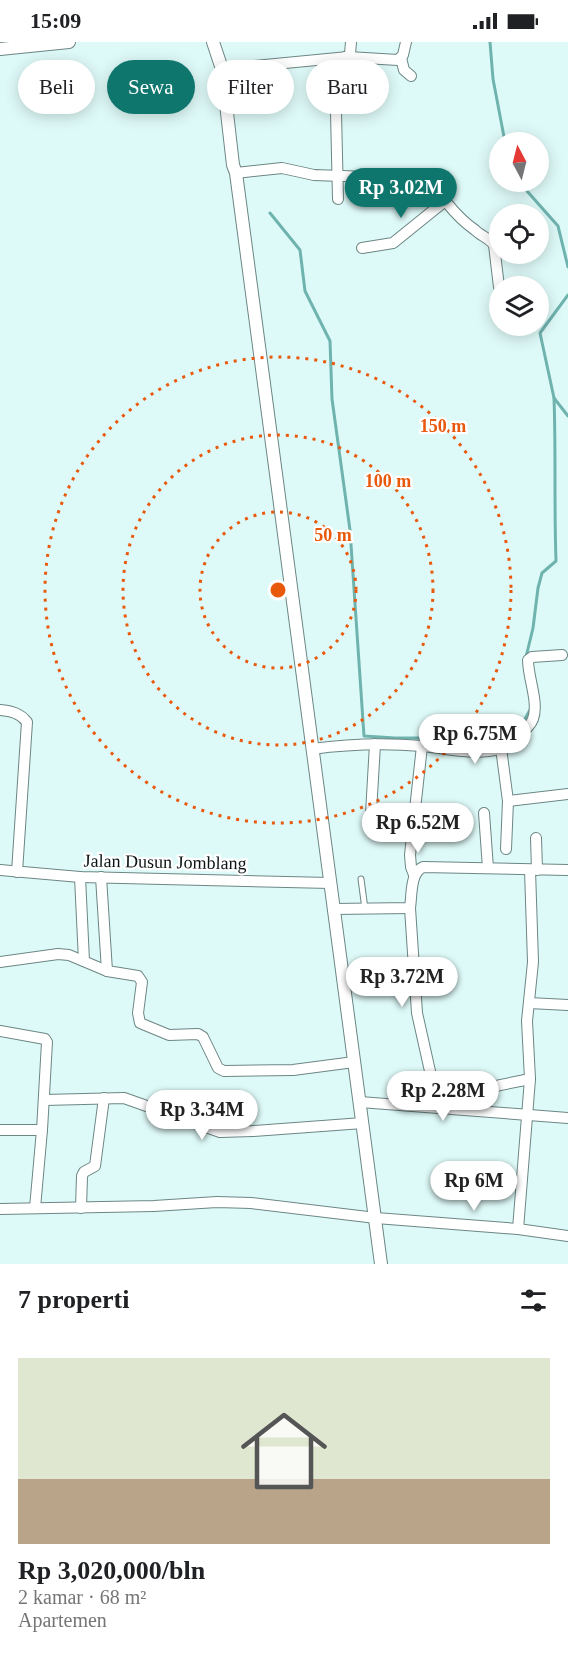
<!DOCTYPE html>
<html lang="id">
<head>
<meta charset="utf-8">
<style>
	:root { --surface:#fff; --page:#f2f2f2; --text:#202124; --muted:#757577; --line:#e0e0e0; --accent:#0f766e }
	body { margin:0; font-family:Georgia,serif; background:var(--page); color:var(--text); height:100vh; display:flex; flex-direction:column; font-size:22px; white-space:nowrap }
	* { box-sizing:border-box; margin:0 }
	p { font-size:20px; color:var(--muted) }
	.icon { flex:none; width:33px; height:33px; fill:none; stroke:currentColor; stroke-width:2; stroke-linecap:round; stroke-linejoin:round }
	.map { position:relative; height:1222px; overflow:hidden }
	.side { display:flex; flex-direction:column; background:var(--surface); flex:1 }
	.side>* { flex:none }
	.guide { position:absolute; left:18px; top:18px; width:532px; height:54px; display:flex; gap:12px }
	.needle { width:39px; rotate:353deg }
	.fabs { position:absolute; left:489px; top:90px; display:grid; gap:12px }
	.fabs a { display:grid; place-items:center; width:60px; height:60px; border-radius:50%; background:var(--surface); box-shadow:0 3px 15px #0003; font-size:30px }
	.price { position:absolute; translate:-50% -51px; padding:0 14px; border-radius:21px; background:#fff; color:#222; font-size:20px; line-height:39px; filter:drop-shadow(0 2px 3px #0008) }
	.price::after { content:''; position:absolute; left:50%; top:36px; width:18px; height:14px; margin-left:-9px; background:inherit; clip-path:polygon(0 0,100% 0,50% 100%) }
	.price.active { background:var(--accent); color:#fff }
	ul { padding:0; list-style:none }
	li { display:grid; align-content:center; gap:12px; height:318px; padding:0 18px }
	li+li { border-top:2px solid var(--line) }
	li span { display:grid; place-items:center; height:186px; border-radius:0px; color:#555 }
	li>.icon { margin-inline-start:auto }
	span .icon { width:108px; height:108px; fill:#fffc; stroke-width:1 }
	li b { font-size:26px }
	h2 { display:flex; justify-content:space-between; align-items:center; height:72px; padding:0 18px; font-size:26px }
	.chip { padding:0 21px; border-radius:27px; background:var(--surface); box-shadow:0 3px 15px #0003; font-size:21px; line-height:54px }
	.chip.active { background:var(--accent); color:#fff }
	.status { display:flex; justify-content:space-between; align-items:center; height:42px; padding:0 30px; background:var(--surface); direction:ltr }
	.status svg { height:16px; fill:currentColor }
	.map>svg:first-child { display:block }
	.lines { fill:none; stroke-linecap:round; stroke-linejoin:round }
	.stream { stroke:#6fb3af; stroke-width:3 }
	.service-casing { stroke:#6c8684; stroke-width:7 }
	.minor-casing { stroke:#6c8684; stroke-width:12 }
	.tertiary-casing { stroke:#6c8684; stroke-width:14 }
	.service { stroke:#fff; stroke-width:5 }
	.minor { stroke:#fff; stroke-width:10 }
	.tertiary { stroke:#fff; stroke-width:12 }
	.ring { fill:none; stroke:#e8590c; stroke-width:3; stroke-dasharray:3 6 }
	.labels { text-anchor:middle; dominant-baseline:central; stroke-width:4.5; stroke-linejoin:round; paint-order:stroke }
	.street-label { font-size:18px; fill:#091313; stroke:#fff }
	.centre { fill:#e8590c; stroke:#fff; stroke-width:3 }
	.ring-label { font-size:18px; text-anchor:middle; font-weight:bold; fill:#e8590c; stroke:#fff; stroke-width:4.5; stroke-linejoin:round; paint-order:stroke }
</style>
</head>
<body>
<div class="status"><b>15:09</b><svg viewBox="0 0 49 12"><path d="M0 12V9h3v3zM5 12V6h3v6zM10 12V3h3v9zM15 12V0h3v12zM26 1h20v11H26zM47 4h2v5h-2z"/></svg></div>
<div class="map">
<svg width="568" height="1222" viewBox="0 0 568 1222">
	<rect width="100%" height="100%" fill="#defaf8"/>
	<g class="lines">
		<g class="stream">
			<polyline points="490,0 493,37 505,100"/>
			<polyline points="519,140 558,184 568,225"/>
			<polyline points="270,171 300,208 305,249 330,299 332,357 350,488 364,694 395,696 456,696 474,699 521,684 531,666"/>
			<polyline points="568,253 540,291 554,356 568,374"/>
			<path d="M526,615L533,586L538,546L542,531L556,519C554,464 556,410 554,356"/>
		</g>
		<g class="service-casing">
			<polyline id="service" points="361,837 365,867"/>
		</g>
		<g class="minor-casing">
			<g id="minor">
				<polyline points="348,15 398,18 403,13 406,0"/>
				<polyline points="401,16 404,28 411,34"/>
				<polyline points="222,27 348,15 350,12 351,0"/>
				<path d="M236,131L282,126L314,133L426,137C441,141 438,152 447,161C455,171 465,181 475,188C481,194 489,196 494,203L499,245"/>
				<polyline points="338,157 336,70 345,15"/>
				<polyline points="362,206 393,201 445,159"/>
				<path d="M0,668C11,669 20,671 27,680L17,830"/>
				<polyline points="501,706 508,759 506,807"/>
				<path d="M312,707C349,702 385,701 422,704C446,706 475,714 499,707C508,704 530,686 533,677C539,660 528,636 528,618L532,615L562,613"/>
				<polyline points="508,759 568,752"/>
				<polyline points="371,771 375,702"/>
				<polyline points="484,771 488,826"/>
				<polyline points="536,796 537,828"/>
				<polyline points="0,828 80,835 330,841"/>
				<polyline points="414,833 411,825 410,813 422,704"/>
				<polyline points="80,835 84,919"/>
				<polyline points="101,835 107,929"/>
				<polyline points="410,866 417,971 436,1056 434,1065"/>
				<path d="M333,867L410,866C412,853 410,831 423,825L568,828"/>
				<polyline points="0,920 58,912 69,913 107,929 138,934 142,940 138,971 140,981 169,993 198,992 203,995 218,1026 224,1029 293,1028 354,1020"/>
				<polyline points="529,961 568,963"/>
				<polyline points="0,989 45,997 47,1000 42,1088 35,1166"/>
				<polyline points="436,1056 530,1037"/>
				<polyline points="44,1058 124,1056 220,1090 253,1089 363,1081"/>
				<polyline points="360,1060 568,1076"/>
				<polyline points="0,1088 42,1088"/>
				<polyline points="81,1166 82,1134 84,1130 95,1124 104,1056"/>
				<polyline points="0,1167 154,1164 217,1160 251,1161 376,1176 518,1187 568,1194"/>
				<polyline points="518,1187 530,1037 527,979 533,920 530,828"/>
			</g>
		</g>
		<g class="tertiary-casing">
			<g id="tertiary">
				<polyline points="213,0 222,27 233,123 236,131 381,1222"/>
				<polyline points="0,7 69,0"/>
			</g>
		</g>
		<use href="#service" class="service"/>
		<use href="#minor" class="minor"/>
		<use href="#tertiary" class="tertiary"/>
	</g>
	<g class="ring">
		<circle cx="278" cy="548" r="78"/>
		<circle cx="278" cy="548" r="155"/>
		<circle cx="278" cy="548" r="233"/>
	</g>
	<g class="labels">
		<g class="street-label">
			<text transform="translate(165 820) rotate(1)">Jalan Dusun Jomblang</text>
		</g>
	</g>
	<circle cx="278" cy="548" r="9" class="centre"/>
	<g class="ring-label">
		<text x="443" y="390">150 m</text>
		<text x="388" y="445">100 m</text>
		<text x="333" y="499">50 m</text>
	</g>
</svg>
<div class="fabs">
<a><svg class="needle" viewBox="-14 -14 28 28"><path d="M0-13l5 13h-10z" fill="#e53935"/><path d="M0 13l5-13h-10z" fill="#757577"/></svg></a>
<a><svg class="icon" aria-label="locate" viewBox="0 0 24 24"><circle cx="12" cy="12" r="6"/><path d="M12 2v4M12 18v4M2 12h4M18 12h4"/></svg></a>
<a><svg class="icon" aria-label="layers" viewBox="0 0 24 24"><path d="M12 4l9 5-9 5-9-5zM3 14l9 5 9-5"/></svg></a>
</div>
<b class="price active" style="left:401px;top:177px">Rp 3.02M</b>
<b class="price" style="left:475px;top:723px">Rp 6.75M</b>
<b class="price" style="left:418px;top:812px">Rp 6.52M</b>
<b class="price" style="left:402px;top:966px">Rp 3.72M</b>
<b class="price" style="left:443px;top:1080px">Rp 2.28M</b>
<b class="price" style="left:202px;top:1099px">Rp 3.34M</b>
<b class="price" style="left:474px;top:1170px">Rp 6M</b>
<div class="guide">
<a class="chip">Beli</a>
<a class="chip active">Sewa</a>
<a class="chip">Filter</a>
<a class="chip">Baru</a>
</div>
</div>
<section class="side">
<h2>7 properti<svg class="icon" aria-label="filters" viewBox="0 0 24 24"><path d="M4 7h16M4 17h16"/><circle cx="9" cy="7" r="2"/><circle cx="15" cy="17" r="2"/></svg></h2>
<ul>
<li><span style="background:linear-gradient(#dfe7d0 65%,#b9a48a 0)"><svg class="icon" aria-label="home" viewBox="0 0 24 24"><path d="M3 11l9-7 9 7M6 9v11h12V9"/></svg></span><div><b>Rp 3,020,000/bln</b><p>2 kamar · 68 m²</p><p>Apartemen</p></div></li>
</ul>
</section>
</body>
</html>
